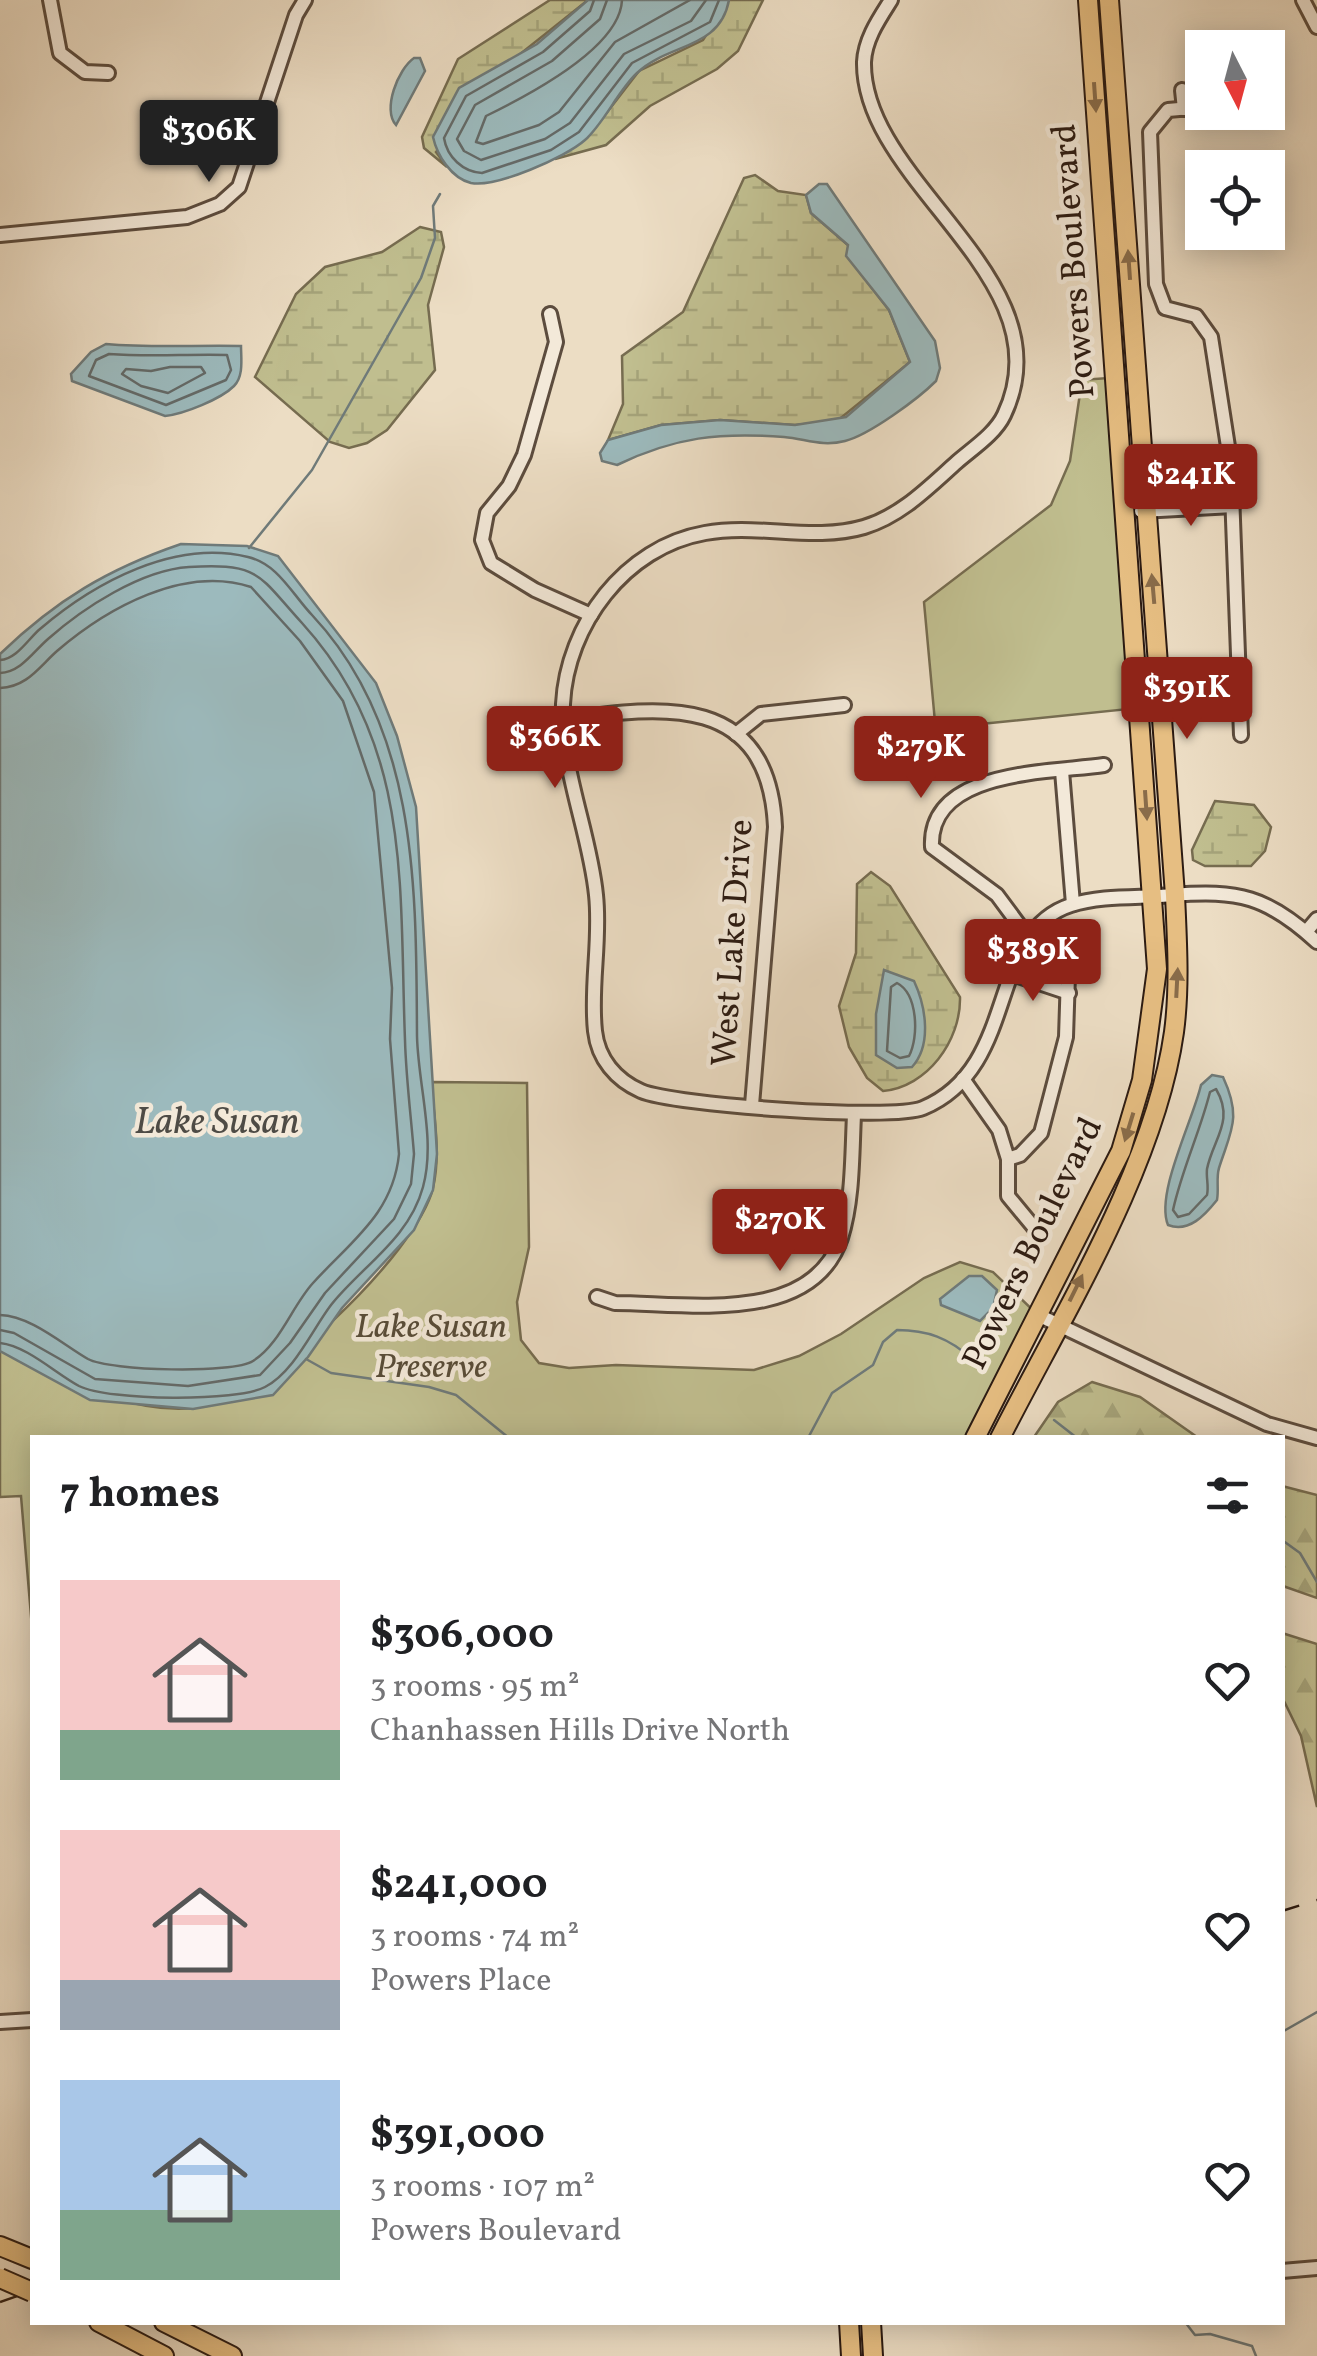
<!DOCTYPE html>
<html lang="en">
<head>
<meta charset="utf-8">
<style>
	:root { --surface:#fff; --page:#f6f6f6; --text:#202124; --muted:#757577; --accent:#8f2418 }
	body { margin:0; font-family:Vollkorn,serif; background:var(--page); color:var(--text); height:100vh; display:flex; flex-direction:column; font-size:38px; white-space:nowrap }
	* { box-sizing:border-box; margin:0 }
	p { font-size:32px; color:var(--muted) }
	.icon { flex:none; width:55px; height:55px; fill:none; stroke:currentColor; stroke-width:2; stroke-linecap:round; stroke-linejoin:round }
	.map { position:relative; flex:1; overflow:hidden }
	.drawer { position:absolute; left:30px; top:1435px; width:1255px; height:890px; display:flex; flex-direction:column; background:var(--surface); border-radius:0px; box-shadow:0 5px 25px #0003 }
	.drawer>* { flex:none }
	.needle { width:65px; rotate:174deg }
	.tools { position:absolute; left:1185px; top:30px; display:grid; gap:20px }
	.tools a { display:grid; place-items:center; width:100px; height:100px; border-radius:0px; background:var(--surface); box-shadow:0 5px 25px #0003; font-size:50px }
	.price { position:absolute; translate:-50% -85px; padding:0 22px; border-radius:10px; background:var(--accent); color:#fff; font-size:32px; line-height:65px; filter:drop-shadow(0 2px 5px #0008) }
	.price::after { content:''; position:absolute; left:50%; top:60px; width:30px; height:22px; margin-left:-15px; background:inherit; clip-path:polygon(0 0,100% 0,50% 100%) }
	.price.current { background:#222; color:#fff }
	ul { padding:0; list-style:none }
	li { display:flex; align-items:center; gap:30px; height:250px; padding:0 30px }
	li span { display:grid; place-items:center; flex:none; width:280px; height:200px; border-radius:0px; color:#555 }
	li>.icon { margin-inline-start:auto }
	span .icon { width:120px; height:120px; fill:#fffc; stroke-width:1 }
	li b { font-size:42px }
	h2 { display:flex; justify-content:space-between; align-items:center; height:120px; padding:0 30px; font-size:42px }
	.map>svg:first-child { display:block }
	.forest { fill:url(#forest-firs); stroke:#766c50; stroke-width:2.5 }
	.wetland { fill:url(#wetland-marsh); stroke:#766c50; stroke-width:2.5 }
	.park { fill:#c0be8f; stroke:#766c50; stroke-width:2.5 }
	.water { fill:#9cbabd; stroke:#6f7a79; stroke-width:2.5 }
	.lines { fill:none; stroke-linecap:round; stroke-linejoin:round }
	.shore { stroke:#646a68; stroke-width:2.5 }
	.stream { stroke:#6f7a79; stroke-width:2.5 }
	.minor-casing { stroke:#5c4c3e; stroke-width:18 }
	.major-casing { stroke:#2c1b12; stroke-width:22 }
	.minor { stroke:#f3e9d9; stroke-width:12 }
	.major { stroke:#e6be82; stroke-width:18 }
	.rail { stroke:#2c1b12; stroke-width:2.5; stroke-dasharray:18 18; stroke-linecap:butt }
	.major-bridge-casing { stroke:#2c1b12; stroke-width:22; stroke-linecap:butt }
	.major-bridge { stroke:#e6be82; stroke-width:18 }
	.oneway { fill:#896c4a }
	.labels { text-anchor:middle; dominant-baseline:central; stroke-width:9; stroke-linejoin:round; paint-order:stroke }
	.street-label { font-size:35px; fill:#2c1b12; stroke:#f3e9d9 }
	.park-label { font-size:35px; font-style:italic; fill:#584c38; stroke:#f3e9d9 }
	.water-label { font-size:38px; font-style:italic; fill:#4e4b45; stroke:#f3e9d9 }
</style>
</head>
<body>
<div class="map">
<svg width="1317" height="2356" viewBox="0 0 1317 2356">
	<defs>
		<pattern id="forest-firs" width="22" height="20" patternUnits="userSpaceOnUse" patternTransform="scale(2.5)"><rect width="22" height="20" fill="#c0be8f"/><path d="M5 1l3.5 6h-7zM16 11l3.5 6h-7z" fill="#a5a37a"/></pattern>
		<pattern id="wetland-marsh" width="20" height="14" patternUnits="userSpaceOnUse" patternTransform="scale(2.5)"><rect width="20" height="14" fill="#c0be8f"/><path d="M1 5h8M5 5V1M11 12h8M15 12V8" fill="none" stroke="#a5a37a"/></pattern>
	</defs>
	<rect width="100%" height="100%" fill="#ecddc4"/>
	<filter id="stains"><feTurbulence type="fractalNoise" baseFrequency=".002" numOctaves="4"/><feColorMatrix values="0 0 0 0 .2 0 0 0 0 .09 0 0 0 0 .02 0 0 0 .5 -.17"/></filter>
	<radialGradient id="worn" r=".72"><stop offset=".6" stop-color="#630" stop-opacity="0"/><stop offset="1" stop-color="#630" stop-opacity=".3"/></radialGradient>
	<g class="forest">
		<polygon points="1092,1382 1140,1397 1197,1437 1034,1437 1058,1402"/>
		<polygon points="1282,1486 1317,1495 1317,1598 1283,1586"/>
		<polygon points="1282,1633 1317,1644 1317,1807 1301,1736 1283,1699"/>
	</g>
	<g class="wetland">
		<polygon points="550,0 588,0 509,63 436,152 447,167 424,148 422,137 458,59"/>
		<polygon points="729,0 763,0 738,51 717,69 650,106 606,145 555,159 587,138 639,71 703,40"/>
		<polygon points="755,175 778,191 806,195 811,213 849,246 847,256 889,310 910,362 837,421 795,425 720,420 661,425 608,440 623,404 622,356 683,312 744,178"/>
		<polygon points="420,227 441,232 444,247 428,305 435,370 387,430 367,443 349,448 330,442 255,377 296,294 325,267 382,252"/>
		<polygon points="1215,801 1254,805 1271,827 1265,851 1251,866 1205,866 1193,860 1192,850"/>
		<path d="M871,872L890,886L960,997C961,1041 927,1087 883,1091L867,1078L849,1047L839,1006L856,953L857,884Z"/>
	</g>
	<g class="park">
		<polygon points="1108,378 1129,709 951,727 936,733 924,602 1051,505 1070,461 1082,380"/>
		<path d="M431,1082L527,1083L529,1247L517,1302L521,1340L539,1363L569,1368L616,1365L754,1370L799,1356L841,1334L924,1278L960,1262L993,1272L1038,1315L975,1437L32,1438V1628L21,1496L0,1497V1349C61,1375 126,1415 194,1408C262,1402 417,1254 433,1188C441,1154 434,1116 431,1082Z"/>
	</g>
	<g class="water">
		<path d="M588,0H729C720,50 668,43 637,73C617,92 605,122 585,140C566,157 496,188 471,183C451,178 437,155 433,137L459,88L537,44Z"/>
		<path d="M414,58H420L425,71L396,125C382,110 398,69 414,58Z"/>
		<path d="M819,184H827L935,341L940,368L936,381C918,399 869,435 845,441C822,447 806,439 784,437C720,432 675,437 617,465L602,461L600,453L608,440L661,425L720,420L795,425L846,417L910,362L889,310L846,256L848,245L811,213L806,195Z"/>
		<path d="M106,344C151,348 195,345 241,346C241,358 244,376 234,386C221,399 184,414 165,416L72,381L71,374L91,352Z"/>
		<path d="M181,544L247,546L278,556L376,683L397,736L416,807L437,1154L433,1190L414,1230L342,1308L308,1357L273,1395L193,1409L90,1400L0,1351V654C56,600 108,569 181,544Z"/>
		<path d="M884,970L914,981C926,1007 932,1045 912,1067L897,1068L876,1055V1014Z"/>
		<path d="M1212,1075L1223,1077C1242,1118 1231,1130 1219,1168C1216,1178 1219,1189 1217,1200C1205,1215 1189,1233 1168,1225C1155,1194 1193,1120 1201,1085Z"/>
		<polygon points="969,1276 982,1276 997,1290 993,1308 980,1321 941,1305 940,1299"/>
	</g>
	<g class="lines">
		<g class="shore">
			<path d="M594,0L590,11L543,52L466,96L444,138C447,157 463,172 482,173L551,150L579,132L632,63L710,22L719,0"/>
			<polyline points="607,0 600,19 552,61 475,105 457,139 464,151 481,160 545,139 570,123 624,54 691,21 706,0"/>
			<path d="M622,0C620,49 525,97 486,116L476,142L483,144L539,125L559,112L615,42L690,0"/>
			<path d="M109,354C149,357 186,354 227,355L231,370L226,380L166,405L89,376L96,360Z"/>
			<polygon points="170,367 201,367 205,373 168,393 141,386 122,374 126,369 151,371"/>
			<path d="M0,660C17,659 28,639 40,629C95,582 175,539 248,557C278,564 292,594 312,615C419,729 416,890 417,1036C418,1085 436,1140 423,1187C409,1239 362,1266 331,1305C312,1330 294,1372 265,1387C237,1402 109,1401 79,1386C55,1373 27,1346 0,1343"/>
			<path d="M0,673C21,672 33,652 48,639C83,608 141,570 189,567C261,563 258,575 302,623C413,745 399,887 405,1040C406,1078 411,1116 414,1154L411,1184L394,1219L325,1293L290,1343L260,1375L188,1386L95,1379L14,1333L0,1330"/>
			<path d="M0,688C27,687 39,667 57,651C107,608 184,565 251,587L300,641L343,701L374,792L392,988L390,1039L399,1154C393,1214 351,1241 313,1283C292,1306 280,1344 253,1361C233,1374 110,1371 88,1359C62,1344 31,1316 0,1315"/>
			<path d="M897,983C918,994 919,1037 909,1056L900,1058L887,1051L891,987Z"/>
			<path d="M1216,1089C1235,1121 1213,1139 1207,1169C1206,1178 1209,1186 1207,1195L1189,1214L1178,1217L1173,1210C1182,1169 1200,1132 1210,1092Z"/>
		</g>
		<g class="stream">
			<polyline points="249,548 312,470 421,278 435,238 433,206 440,194"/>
			<polyline points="306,1359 331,1373 429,1387 456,1395 509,1438"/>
			<polyline points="1054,1420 1077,1438"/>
			<path d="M808,1438L832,1393L873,1365L883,1342L897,1330C927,1330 949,1338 972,1359"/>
			<polyline points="1282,1540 1300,1553 1317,1582"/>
			<polyline points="1282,2032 1317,2012"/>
			<polyline points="1185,2322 1195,2335 1210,2334 1252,2346 1256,2356"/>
		</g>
		<g class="minor-casing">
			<g id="minor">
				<polyline points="50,0 60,53 85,72 108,73"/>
				<path d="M891,0C879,19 865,39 864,62C862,184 1069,279 1004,415C995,434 973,448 957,462C929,487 901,516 864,527C813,542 757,523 705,533C625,547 567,625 563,704C560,767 590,833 596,895C601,941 590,986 595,1031C598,1059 616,1080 641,1091C673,1105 892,1121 923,1108C1021,1067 986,932 1071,905C1102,895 1140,898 1173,895C1238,890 1267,896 1317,942"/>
				<polyline points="1303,0 1317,27"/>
				<polyline points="1182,90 1184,109"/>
				<polyline points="1202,107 1168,110 1150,132 1156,284 1165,308 1196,316 1211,337 1231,466 1241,735"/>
				<polyline points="0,235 187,217 220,204 239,187 296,15 305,0"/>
				<polyline points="550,314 556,342 524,455 509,486 487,513 482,540 491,563 535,590 591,615"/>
				<polyline points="1141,511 1233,506"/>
				<path d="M565,720C662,705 769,693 775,827L752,1105"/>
				<polyline points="736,734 761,714 844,705"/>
				<polyline points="1062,771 1073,904"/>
				<polyline points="1306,932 1317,919"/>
				<path d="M1028,937L997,895L932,847C928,769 1050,773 1104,765"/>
				<polyline points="1012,974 1069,993"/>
				<polyline points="963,1079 999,1130 1008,1159 1008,1196 1037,1231"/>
				<polyline points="1008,1159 1020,1155 1041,1133 1066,1037 1068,975 1060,948"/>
				<path d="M597,1297L615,1303C686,1303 812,1326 841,1238C853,1200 852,1155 854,1115"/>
				<polyline points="1038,1315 1267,1424 1317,1438"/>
				<polyline points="0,2022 32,2020"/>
				<polyline points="1282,2271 1317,2268"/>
			</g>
		</g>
		<g class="major-casing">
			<g id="major">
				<polyline points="975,1438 1121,1151 1142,1080 1157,969 1088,0"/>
				<path d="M1000,1438C1062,1316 1155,1167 1174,1032C1180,987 1177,941 1175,895L1109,0"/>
				<polyline points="0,2246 32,2259"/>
				<polyline points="99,2322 164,2356"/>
				<polyline points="164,2322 232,2356"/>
				<polyline points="849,2322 851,2356"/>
				<polyline points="871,2322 873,2356"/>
			</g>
		</g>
		<use href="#minor" class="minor"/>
		<use href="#major" class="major"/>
		<g class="rail">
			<polyline points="1282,1911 1317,1900"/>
			<polyline points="0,2302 32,2291"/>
		</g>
		<g class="major-bridge-casing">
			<polyline id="major-bridge" points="0,2278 32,2292"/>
		</g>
		<use href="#major-bridge" class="major-bridge"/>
	</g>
	<defs><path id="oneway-solid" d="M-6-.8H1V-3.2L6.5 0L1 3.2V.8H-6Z" transform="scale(2.5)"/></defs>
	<g class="oneway">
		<use href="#oneway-solid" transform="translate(1095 97) rotate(86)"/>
		<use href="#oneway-solid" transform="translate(1129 265) rotate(-94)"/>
		<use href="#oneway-solid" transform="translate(1153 589) rotate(-95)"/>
		<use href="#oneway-solid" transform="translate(1146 805) rotate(86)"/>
		<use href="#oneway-solid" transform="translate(1177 983) rotate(-87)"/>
		<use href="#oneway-solid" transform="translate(1129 1127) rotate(107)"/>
		<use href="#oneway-solid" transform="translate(1076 1288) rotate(-64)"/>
	</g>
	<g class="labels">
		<g class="street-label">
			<text transform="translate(1075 261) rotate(-94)">Powers Boulevard</text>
			<text transform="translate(734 943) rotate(-86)">West Lake Drive</text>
			<text transform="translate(1034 1244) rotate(-64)">Powers Boulevard</text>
		</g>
		<g class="park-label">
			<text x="431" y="1328">Lake Susan<tspan x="431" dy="40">Preserve</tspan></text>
		</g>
		<g class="water-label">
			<text x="217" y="1123">Lake Susan</text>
		</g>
	</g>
	<rect width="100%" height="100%" filter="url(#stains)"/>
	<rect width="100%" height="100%" fill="url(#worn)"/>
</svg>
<div class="tools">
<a><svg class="needle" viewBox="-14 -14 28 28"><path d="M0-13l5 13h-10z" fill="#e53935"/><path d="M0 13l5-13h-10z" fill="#757577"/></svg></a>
<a><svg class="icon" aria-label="locate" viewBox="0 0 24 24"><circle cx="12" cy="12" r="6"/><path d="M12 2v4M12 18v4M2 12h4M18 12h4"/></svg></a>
</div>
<b class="price current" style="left:209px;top:185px">$306K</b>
<b class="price" style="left:1191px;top:529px">$241K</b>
<b class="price" style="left:1187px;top:742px">$391K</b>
<b class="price" style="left:555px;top:791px">$366K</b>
<b class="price" style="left:921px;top:801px">$279K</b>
<b class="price" style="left:1033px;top:1004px">$389K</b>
<b class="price" style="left:780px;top:1274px">$270K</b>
<section class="drawer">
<h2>7 homes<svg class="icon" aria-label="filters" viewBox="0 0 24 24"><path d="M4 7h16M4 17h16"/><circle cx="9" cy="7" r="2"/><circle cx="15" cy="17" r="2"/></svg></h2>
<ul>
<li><span style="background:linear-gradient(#f6c9c9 75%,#7fa58c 0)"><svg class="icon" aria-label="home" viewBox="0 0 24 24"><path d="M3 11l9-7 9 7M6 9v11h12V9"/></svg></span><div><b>$306,000</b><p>3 rooms · 95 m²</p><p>Chanhassen Hills Drive North</p></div><svg class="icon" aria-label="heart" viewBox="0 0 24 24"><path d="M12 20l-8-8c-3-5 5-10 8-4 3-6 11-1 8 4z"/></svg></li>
<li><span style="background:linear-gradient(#f6c9c9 75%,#9aa5b1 0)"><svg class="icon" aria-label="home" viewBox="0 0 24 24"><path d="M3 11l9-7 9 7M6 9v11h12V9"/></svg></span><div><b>$241,000</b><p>3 rooms · 74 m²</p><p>Powers Place</p></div><svg class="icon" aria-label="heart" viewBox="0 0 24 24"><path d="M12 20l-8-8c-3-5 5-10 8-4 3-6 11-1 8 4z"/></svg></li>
<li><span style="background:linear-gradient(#a9c7e8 65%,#7fa58c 0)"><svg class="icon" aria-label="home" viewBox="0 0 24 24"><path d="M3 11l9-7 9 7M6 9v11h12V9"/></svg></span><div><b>$391,000</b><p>3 rooms · 107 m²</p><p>Powers Boulevard</p></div><svg class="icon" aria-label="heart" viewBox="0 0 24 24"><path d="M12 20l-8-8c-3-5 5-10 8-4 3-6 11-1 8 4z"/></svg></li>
</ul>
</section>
</div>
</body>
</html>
